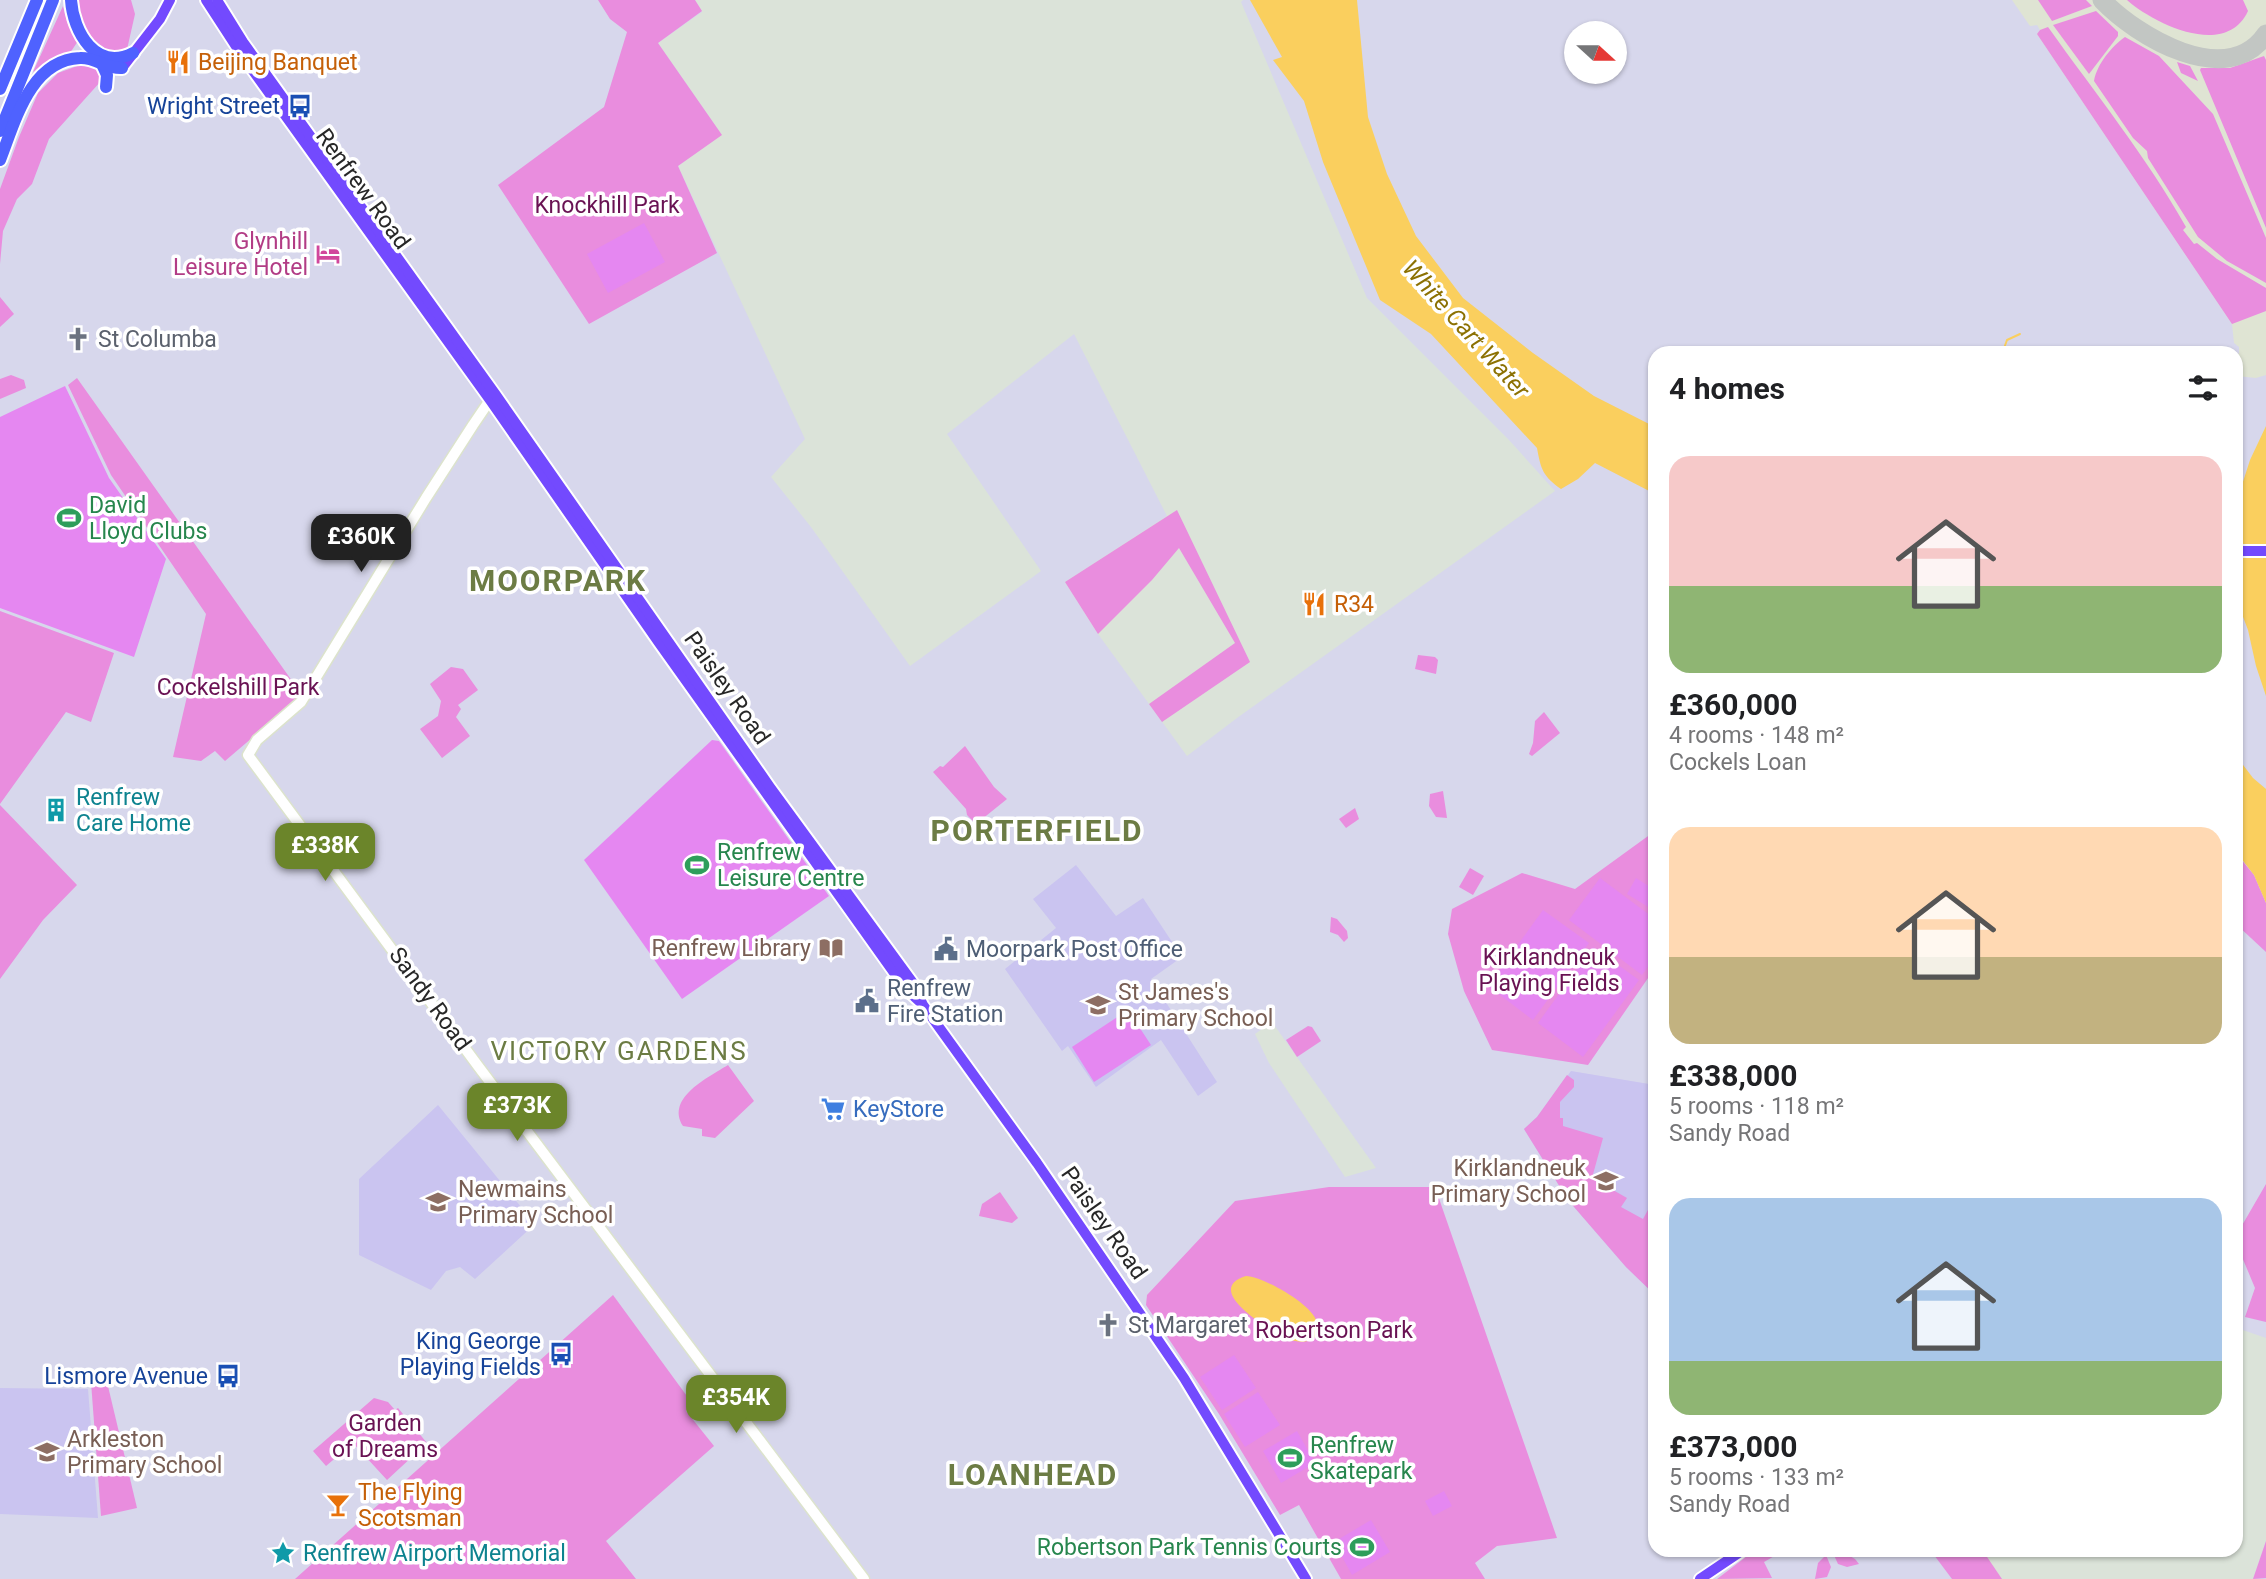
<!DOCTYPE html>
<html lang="en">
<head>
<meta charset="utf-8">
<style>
	:root { --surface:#fff; --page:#f6f6f6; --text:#202124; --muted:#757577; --accent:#6b852a }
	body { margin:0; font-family:Roboto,sans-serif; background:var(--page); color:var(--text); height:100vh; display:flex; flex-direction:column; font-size:26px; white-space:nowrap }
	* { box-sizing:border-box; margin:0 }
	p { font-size:23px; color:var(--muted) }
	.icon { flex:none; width:38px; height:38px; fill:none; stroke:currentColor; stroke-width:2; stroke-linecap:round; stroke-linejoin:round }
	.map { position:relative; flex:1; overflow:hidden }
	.sheet { position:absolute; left:1648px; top:346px; width:595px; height:1211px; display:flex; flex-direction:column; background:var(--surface); border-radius:21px; box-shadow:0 2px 5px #0004 }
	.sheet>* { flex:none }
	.needle { width:46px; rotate:111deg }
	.tools { position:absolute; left:1564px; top:21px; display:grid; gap:14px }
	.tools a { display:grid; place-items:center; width:63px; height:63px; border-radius:50%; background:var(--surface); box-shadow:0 2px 5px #0004; font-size:35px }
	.price { position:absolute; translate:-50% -60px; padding:0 16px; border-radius:14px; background:var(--accent); color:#fff; font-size:23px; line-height:46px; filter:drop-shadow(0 2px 4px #0008) }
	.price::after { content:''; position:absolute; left:50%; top:42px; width:21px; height:16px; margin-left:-10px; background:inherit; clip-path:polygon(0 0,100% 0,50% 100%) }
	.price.on { background:#222; color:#fff }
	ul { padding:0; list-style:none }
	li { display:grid; align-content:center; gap:14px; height:371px; padding:0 21px }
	li span { display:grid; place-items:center; height:217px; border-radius:21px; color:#555 }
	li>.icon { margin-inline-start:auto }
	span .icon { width:126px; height:126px; fill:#fffc; stroke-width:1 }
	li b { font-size:30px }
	h2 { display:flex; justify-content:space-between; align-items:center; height:84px; padding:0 21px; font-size:30px }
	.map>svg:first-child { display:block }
	.industrial { fill:#dbe3d9 }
	.education { fill:#cac4f0 }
	.airport { fill:#dfe4d3 }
	.green { fill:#e98dde }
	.pitch { fill:#e587f1 }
	.water { fill:#facf5e }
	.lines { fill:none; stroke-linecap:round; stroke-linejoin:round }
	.stream { stroke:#facf5e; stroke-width:2 }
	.taxiway { stroke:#c2c6c3; stroke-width:19 }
	.secondary-casing { stroke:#dce3cc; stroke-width:13 }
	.primary-casing { stroke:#fff; stroke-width:14 }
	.highway-casing { stroke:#fff; stroke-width:16 }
	.secondary { stroke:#fff; stroke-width:10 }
	.primary { stroke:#734afe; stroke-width:10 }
	.highway { stroke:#4f62ff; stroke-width:12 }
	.labels { text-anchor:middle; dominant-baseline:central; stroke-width:7; stroke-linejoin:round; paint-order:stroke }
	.food-label { font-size:23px; fill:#c56008; stroke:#fff; text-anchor:start }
	.transit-label { font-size:23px; fill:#164399; stroke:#fff; text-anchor:end }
	.street-label { font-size:23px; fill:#272727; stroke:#fff }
	.park-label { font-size:23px; fill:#691253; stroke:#fff }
	.hotel-label { font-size:23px; fill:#b23c85; stroke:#fff; text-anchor:end }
	.worship-label { font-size:23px; fill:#5b616d; stroke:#fff; text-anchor:start }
	.leisure-label { font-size:23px; fill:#27864d; stroke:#fff; text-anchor:start }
	.culture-label { font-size:23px; fill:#0d838f; stroke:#fff; text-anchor:start }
	.education-label { font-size:23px; fill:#785e54; stroke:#fff; text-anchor:start }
	.service-label { font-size:23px; fill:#4e5e75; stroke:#fff; text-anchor:start }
	.shop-label { font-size:23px; fill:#366cbe; stroke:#fff; text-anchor:start }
	.water-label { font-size:24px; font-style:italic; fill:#8c7103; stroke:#fff }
	.quarter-label { font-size:26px; letter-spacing:2px; fill:#6c7c44; stroke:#fff }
	.district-label { font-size:30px; font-weight:bold; letter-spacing:2px; fill:#6c7c44; stroke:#fff }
</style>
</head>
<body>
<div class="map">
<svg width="2266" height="1579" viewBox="0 0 2266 1579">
	<rect width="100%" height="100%" fill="#d7d7ec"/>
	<g class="industrial">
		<polygon points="695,0 1243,0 1241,2 1367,298 1509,440 1555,491 1237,718 1187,756 1098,634 1065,582 1167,516 1074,334 947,434 1041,571 910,666 811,527 771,477 805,439 678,166 721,134 658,43 702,12"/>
		<polygon points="1272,1022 1376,1168 1345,1177 1269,1063 1255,1034"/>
		<polygon points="2237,1328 2266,1338 2266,1541 2253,1579 1996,1579 1975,1551 2236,1550"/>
	</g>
	<g class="education">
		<polygon points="1076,865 1116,916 1143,898 1182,957 1151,979 1217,1082 1198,1096 1161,1040 1096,1087 1068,1046 1062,1051 1005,969 1056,928 1033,899"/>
		<polygon points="1571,1071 1655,1085 1654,1294 1626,1267 1568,1200 1524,1129 1537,1117"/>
		<polygon points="438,1105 535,1224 475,1279 460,1267 446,1271 431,1290 359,1255 359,1179"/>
		<polygon points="0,1388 88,1389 98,1518 0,1514"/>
	</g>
	<polygon class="airport" points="2012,0 2266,0 2266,375 2256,378 2237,376 2237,355 2239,353 2239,347 2234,343 2232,324 2037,34 2040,30 2037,25 2030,26"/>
	<g class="green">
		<path d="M79,0H131L135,14L126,54L117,56C97,44 73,27 79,0Z"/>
		<polygon points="598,0 695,0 702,11 658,43 722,135 678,166 717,253 589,324 498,185 604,107 627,32 610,19"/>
		<polygon points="2038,0 2086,0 2092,6 2052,21"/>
		<path d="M2127,0H2243L2248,11C2226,59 2154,24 2127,0Z"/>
		<polygon points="63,6 68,25 78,41 70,53 59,56 33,72"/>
		<polygon points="2096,11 2118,32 2118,36 2089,74 2053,25"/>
		<path d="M2048,27C2095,93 2146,156 2186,227L2183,230L2194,244L2197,243L2217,259L2266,288V311L2232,324L2037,34L2040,30Z"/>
		<path d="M2125,37L2159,56L2213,114L2266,238V283L2227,261L2198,237L2148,158L2147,151L2133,138L2094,81C2097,64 2112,46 2125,37Z"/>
		<polygon points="2264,56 2266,60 2266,228 2200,70 2201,68 2230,68"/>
		<polygon points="2177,62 2190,66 2198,81 2181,73"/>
		<polygon points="80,65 99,68 101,81 49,139 32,184 17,199 3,231 0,264 0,189 19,137 38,93 58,73"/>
		<polygon points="0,297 14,314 0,327"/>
		<polygon points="11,375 24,380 26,388 0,399 0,379"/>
		<polygon points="77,378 302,695 225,761 215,751 201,761 173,757 206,614 111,475 68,385"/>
		<polygon points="1177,510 1250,662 1162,722 1149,704 1235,643 1179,548 1152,580 1098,634 1065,582"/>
		<polygon points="0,611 114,653 91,722 66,712 0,804"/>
		<polygon points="1418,655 1435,657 1438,660 1436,674 1415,669"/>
		<polygon points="451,667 463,669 478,690 458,705 461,709 456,717 470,736 442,758 420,729 438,716 441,701 430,684"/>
		<polygon points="1544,712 1560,733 1532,756 1529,754 1533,743 1535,721"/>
		<polygon points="965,746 994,787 1007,799 976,824 967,815 966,809 933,772 940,766 943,767"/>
		<polygon points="1443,791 1447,818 1436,817 1429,806 1430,794"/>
		<polygon points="0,805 77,885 43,920 0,979"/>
		<polygon points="1355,808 1359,819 1346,828 1339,819"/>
		<polygon points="1655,831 1655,968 1588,1065 1492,1050 1464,991 1448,934 1452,909 1522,873 1575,889"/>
		<polygon points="2236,853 2254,875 2266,903 2266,952 2237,925"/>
		<polygon points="1470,868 1484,876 1473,895 1459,887"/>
		<polygon points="1331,917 1337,919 1347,931 1348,938 1344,942 1338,935 1330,932"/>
		<polygon points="1308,1026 1312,1027 1321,1041 1297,1057 1286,1040"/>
		<path d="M728,1065L754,1101L715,1138L702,1136V1129L683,1126C665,1098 709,1077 728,1065Z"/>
		<polygon points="1567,1075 1574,1080 1574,1087 1560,1102 1560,1118 1563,1118 1563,1126 1603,1138 1592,1178 1627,1198 1621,1207 1643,1219 1655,1197 1654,1294 1626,1267 1568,1200 1524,1129 1537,1117"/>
		<polygon points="2266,1184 2266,1322 2245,1317 2255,1288 2237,1245 2237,1234"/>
		<polygon points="1329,1187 1435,1187 1557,1538 1497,1546 1475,1563 1485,1579 1341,1579 1299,1505 1280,1515 1219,1414 1146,1305 1147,1295 1235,1201"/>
		<polygon points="1000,1192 1018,1218 1012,1223 979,1216 982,1204"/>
		<polygon points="613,1295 692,1403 686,1411 714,1446 606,1541 636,1579 295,1579"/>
		<polygon points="91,1382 107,1382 137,1508 101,1516"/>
		<polygon points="374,1398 388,1402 395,1410 398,1408 427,1443 387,1480 353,1443 326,1466 313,1451"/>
		<polygon points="2266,1541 2266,1578 2253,1579"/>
		<polygon points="1755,1550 1783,1551 1764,1562 1772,1578 1717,1579"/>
		<polygon points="1931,1551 1983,1551 2002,1579 1952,1579"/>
		<polygon points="1843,1552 1855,1559 1859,1564 1847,1567 1838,1564 1833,1553"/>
		<polygon points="1826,1555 1831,1567 1827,1577 1815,1579 1818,1563"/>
	</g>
	<g class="pitch">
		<polygon points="644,223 665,262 608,293 587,254"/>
		<polygon points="65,386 109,478 166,559 134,657 0,608 0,417"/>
		<polygon points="712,740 719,741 829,896 682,999 584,860"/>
		<polygon points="1600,878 1655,919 1655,957 1642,975 1569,920"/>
		<polygon points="1636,878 1655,890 1655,911 1627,894"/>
		<polygon points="1543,910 1589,943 1533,1020 1488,986"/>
		<polygon points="1593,947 1639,980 1583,1057 1538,1023"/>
		<polygon points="1128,1010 1151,1045 1094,1082 1072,1047"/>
		<polygon points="1234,1355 1256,1388 1222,1410 1200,1377"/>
		<polygon points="1258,1392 1280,1425 1245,1447 1224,1414"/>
		<polygon points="1297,1431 1315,1463 1281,1483 1263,1451"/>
		<polygon points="1444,1491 1452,1506 1433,1516 1425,1501"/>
		<polygon points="1371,1520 1390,1552 1352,1575 1334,1542"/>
	</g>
	<g class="water">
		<path d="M1250,0H1357L1368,117L1387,174L1416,236L1463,298L1533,353L1594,396L1655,427V494L1595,463L1578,479L1561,489C1543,476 1541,470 1537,448L1431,334L1380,300L1323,162L1304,101L1273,60L1282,57Z"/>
		<polygon points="2266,426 2266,696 2256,666 2248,630 2237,601 2236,521 2240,491 2250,460"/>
		<polygon points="2237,757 2253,778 2266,789 2266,903 2254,875 2237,853"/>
		<path d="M1246,1276C1264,1277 1312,1304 1317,1322C1323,1346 1296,1344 1283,1337C1270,1329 1201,1290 1246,1276Z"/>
	</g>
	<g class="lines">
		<polyline class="stream" points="2002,354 2007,340 2020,334"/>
		<path class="taxiway" d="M2102,0C2136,36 2227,91 2266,34"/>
		<g class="secondary-casing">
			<polyline id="secondary" points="496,395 490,400 473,425 426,498 301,702 257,740 248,755 478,1066 864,1579"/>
		</g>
		<g class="primary-casing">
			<g id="primary">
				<polyline points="206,0 243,57 490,400 659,643 905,988 919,1001"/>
				<polyline points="217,0 243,42 496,395 770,787 913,983 923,1005 1037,1163 1184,1378 1306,1579"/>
				<polyline points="122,68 160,19 170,0"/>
				<polyline points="2236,551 2266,551"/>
				<polyline points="1700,1579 1743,1550"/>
			</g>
		</g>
		<g class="highway-casing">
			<g id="highway">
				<path d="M71,0C73,32 96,72 133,53"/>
				<polyline points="102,64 107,75 106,87"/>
				<polyline points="0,89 37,0"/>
				<polyline points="0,131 53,0"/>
				<path d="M0,160C15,122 30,60 80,58C95,57 106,69 122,68"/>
			</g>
		</g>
		<use href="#secondary" class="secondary"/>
		<use href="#primary" class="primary"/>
		<use href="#highway" class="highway"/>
	</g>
	<defs>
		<g id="restaurant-bare" transform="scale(1.89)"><path d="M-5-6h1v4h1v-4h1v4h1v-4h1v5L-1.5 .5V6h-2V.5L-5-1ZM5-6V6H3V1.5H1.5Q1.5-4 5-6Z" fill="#e8710a" stroke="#fff" stroke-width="2.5" paint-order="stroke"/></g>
		<g id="bus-bare" transform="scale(1.89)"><path d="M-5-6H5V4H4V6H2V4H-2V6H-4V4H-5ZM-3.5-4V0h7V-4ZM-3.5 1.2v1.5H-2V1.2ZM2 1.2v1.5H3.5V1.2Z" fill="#1a4fb4" stroke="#fff" stroke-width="2.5" paint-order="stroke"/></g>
		<g id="hotel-bare" transform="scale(1.89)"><path d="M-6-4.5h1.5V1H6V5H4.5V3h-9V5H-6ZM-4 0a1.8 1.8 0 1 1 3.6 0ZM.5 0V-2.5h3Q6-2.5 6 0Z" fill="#d1479c" stroke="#fff" stroke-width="2.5" paint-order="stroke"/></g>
		<g id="church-bare" transform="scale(1.89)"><path d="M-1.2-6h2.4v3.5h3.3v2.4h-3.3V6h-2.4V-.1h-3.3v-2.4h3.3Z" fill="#6b7280" stroke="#fff" stroke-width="2.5" paint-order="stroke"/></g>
		<g id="stadium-bare" transform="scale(1.89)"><path d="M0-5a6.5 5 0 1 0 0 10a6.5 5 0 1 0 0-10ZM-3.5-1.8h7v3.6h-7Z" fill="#2e9e5b" stroke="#fff" stroke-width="2.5" paint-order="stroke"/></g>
		<g id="building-bare" transform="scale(1.89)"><path d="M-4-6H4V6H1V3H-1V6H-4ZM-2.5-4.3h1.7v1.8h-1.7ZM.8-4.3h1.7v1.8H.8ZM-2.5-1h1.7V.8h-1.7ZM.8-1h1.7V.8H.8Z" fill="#0f9aa8" stroke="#fff" stroke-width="2.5" paint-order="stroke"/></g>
		<g id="library-bare" transform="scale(1.89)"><path d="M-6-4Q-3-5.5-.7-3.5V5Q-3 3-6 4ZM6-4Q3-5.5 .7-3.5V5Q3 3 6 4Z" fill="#8d6e63" stroke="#fff" stroke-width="2.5" paint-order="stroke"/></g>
		<g id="civic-bare" transform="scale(1.89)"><path d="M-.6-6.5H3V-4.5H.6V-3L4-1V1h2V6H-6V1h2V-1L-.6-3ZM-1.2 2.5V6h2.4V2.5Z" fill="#5c6f8a" stroke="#fff" stroke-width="2.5" paint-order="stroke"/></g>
		<g id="school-bare" transform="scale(1.89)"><path d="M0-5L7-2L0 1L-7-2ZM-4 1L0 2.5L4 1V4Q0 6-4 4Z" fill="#8d6e63" stroke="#fff" stroke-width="2.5" paint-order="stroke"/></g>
		<g id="supermarket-bare" transform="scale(1.89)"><path d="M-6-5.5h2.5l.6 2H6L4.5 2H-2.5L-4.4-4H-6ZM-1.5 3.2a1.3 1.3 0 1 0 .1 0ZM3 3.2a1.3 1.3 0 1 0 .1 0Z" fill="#3f7fe0" stroke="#fff" stroke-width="2.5" paint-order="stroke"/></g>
		<g id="bar-bare" transform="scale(1.89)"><path d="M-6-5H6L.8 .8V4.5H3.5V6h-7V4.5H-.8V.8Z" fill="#e8710a" stroke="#fff" stroke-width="2.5" paint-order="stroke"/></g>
		<g id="sight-bare" transform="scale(1.89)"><path d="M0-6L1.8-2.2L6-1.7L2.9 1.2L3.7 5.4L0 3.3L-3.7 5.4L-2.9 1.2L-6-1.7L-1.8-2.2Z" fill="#0f9aa8" stroke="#fff" stroke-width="2.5" paint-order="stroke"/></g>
	</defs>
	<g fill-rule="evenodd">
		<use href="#restaurant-bare" x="178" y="62"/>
		<use href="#bus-bare" x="300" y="106"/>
		<use href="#hotel-bare" x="328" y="254"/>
		<use href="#church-bare" x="78" y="339"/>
		<use href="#stadium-bare" x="69" y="518"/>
		<use href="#restaurant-bare" x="1314" y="604"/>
		<use href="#building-bare" x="56" y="810"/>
		<use href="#stadium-bare" x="697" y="865"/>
		<use href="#library-bare" x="831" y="948"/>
		<use href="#civic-bare" x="946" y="949"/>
		<use href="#civic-bare" x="867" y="1001"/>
		<use href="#school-bare" x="1098" y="1005"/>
		<use href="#supermarket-bare" x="833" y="1109"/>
		<use href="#school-bare" x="1606" y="1181"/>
		<use href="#school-bare" x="438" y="1202"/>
		<use href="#church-bare" x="1108" y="1325"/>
		<use href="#bus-bare" x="561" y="1354"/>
		<use href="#bus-bare" x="228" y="1376"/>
		<use href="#school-bare" x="47" y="1452"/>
		<use href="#stadium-bare" x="1290" y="1458"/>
		<use href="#bar-bare" x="338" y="1505"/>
		<use href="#stadium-bare" x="1362" y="1547"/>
		<use href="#sight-bare" x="283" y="1553"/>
	</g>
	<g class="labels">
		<g class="food-label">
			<text x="198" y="62">Beijing Banquet</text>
			<text x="1334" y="604">R34</text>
			<text x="358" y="1492">The Flying<tspan x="358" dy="26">Scotsman</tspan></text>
		</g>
		<g class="transit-label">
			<text x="280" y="106">Wright Street</text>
			<text x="541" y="1341">King George<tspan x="541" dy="26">Playing Fields</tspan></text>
			<text x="208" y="1376">Lismore Avenue</text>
		</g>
		<g class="street-label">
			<text transform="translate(363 189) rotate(54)">Renfrew Road</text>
			<text transform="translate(727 688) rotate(55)">Paisley Road</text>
			<text transform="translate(430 999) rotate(54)">Sandy Road</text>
			<text transform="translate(1104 1223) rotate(55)">Paisley Road</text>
		</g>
		<g class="park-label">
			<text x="607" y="205">Knockhill Park</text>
			<text x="238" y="687">Cockelshill Park</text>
			<text x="1549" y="957">Kirklandneuk<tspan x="1549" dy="26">Playing Fields</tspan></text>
			<text x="1334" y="1330">Robertson Park</text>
			<text x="385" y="1423">Garden<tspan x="385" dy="26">of Dreams</tspan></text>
		</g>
		<g class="hotel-label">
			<text x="308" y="241">Glynhill<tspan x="308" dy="26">Leisure Hotel</tspan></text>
		</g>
		<g class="worship-label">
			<text x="98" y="339">St Columba</text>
			<text x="1128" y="1325">St Margaret</text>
		</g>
		<g class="leisure-label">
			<text x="89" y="505">David<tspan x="89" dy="26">Lloyd Clubs</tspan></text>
			<text x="717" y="852">Renfrew<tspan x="717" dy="26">Leisure Centre</tspan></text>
			<text x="1310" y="1445">Renfrew<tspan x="1310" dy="26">Skatepark</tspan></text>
			<text x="1342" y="1547" text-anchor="end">Robertson Park Tennis Courts</text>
		</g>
		<g class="culture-label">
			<text x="76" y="797">Renfrew<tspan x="76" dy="26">Care Home</tspan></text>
			<text x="303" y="1553">Renfrew Airport Memorial</text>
		</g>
		<g class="education-label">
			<text x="811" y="948" text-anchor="end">Renfrew Library</text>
			<text x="1118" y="992">St James's<tspan x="1118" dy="26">Primary School</tspan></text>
			<text x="1586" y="1168" text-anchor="end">Kirklandneuk<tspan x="1586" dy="26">Primary School</tspan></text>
			<text x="458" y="1189">Newmains<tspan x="458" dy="26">Primary School</tspan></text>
			<text x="67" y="1439">Arkleston<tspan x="67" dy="26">Primary School</tspan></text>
		</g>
		<g class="service-label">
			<text x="966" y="949">Moorpark Post Office</text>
			<text x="887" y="988">Renfrew<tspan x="887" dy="26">Fire Station</tspan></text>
		</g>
		<g class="shop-label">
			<text x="853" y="1109">KeyStore</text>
		</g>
		<g class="water-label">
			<text transform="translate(1466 329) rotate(48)">White Cart Water</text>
		</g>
		<g class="quarter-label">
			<text x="619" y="1051">VICTORY GARDENS</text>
		</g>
		<g class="district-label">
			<text x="558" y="580">MOORPARK</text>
			<text x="1037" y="830">PORTERFIELD</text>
			<text x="1033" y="1474">LOANHEAD</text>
		</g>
	</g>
</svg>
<div class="tools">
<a><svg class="needle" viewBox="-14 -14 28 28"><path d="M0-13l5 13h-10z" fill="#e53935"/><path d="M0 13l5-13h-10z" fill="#757577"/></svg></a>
</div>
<b class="price on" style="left:361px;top:574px">£360K</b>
<b class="price" style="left:325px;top:883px">£338K</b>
<b class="price" style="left:517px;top:1143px">£373K</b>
<b class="price" style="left:736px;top:1435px">£354K</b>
<section class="sheet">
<h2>4 homes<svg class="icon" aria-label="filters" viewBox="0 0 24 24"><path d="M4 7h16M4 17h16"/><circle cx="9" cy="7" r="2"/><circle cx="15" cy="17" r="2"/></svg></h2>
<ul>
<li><span style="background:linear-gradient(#f6c9c9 60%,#8fb573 0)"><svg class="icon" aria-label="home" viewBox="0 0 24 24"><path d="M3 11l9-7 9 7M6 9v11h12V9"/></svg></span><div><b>£360,000</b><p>4 rooms · 148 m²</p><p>Cockels Loan</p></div></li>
<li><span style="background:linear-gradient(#ffd9b3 60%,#c2b280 0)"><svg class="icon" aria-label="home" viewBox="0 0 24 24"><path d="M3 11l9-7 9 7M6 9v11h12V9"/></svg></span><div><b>£338,000</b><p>5 rooms · 118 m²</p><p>Sandy Road</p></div></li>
<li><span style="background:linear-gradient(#a9c7e8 75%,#8fb573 0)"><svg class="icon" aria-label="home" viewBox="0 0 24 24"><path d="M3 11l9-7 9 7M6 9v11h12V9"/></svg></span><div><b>£373,000</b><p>5 rooms · 133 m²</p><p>Sandy Road</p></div></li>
</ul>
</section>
</div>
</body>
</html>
